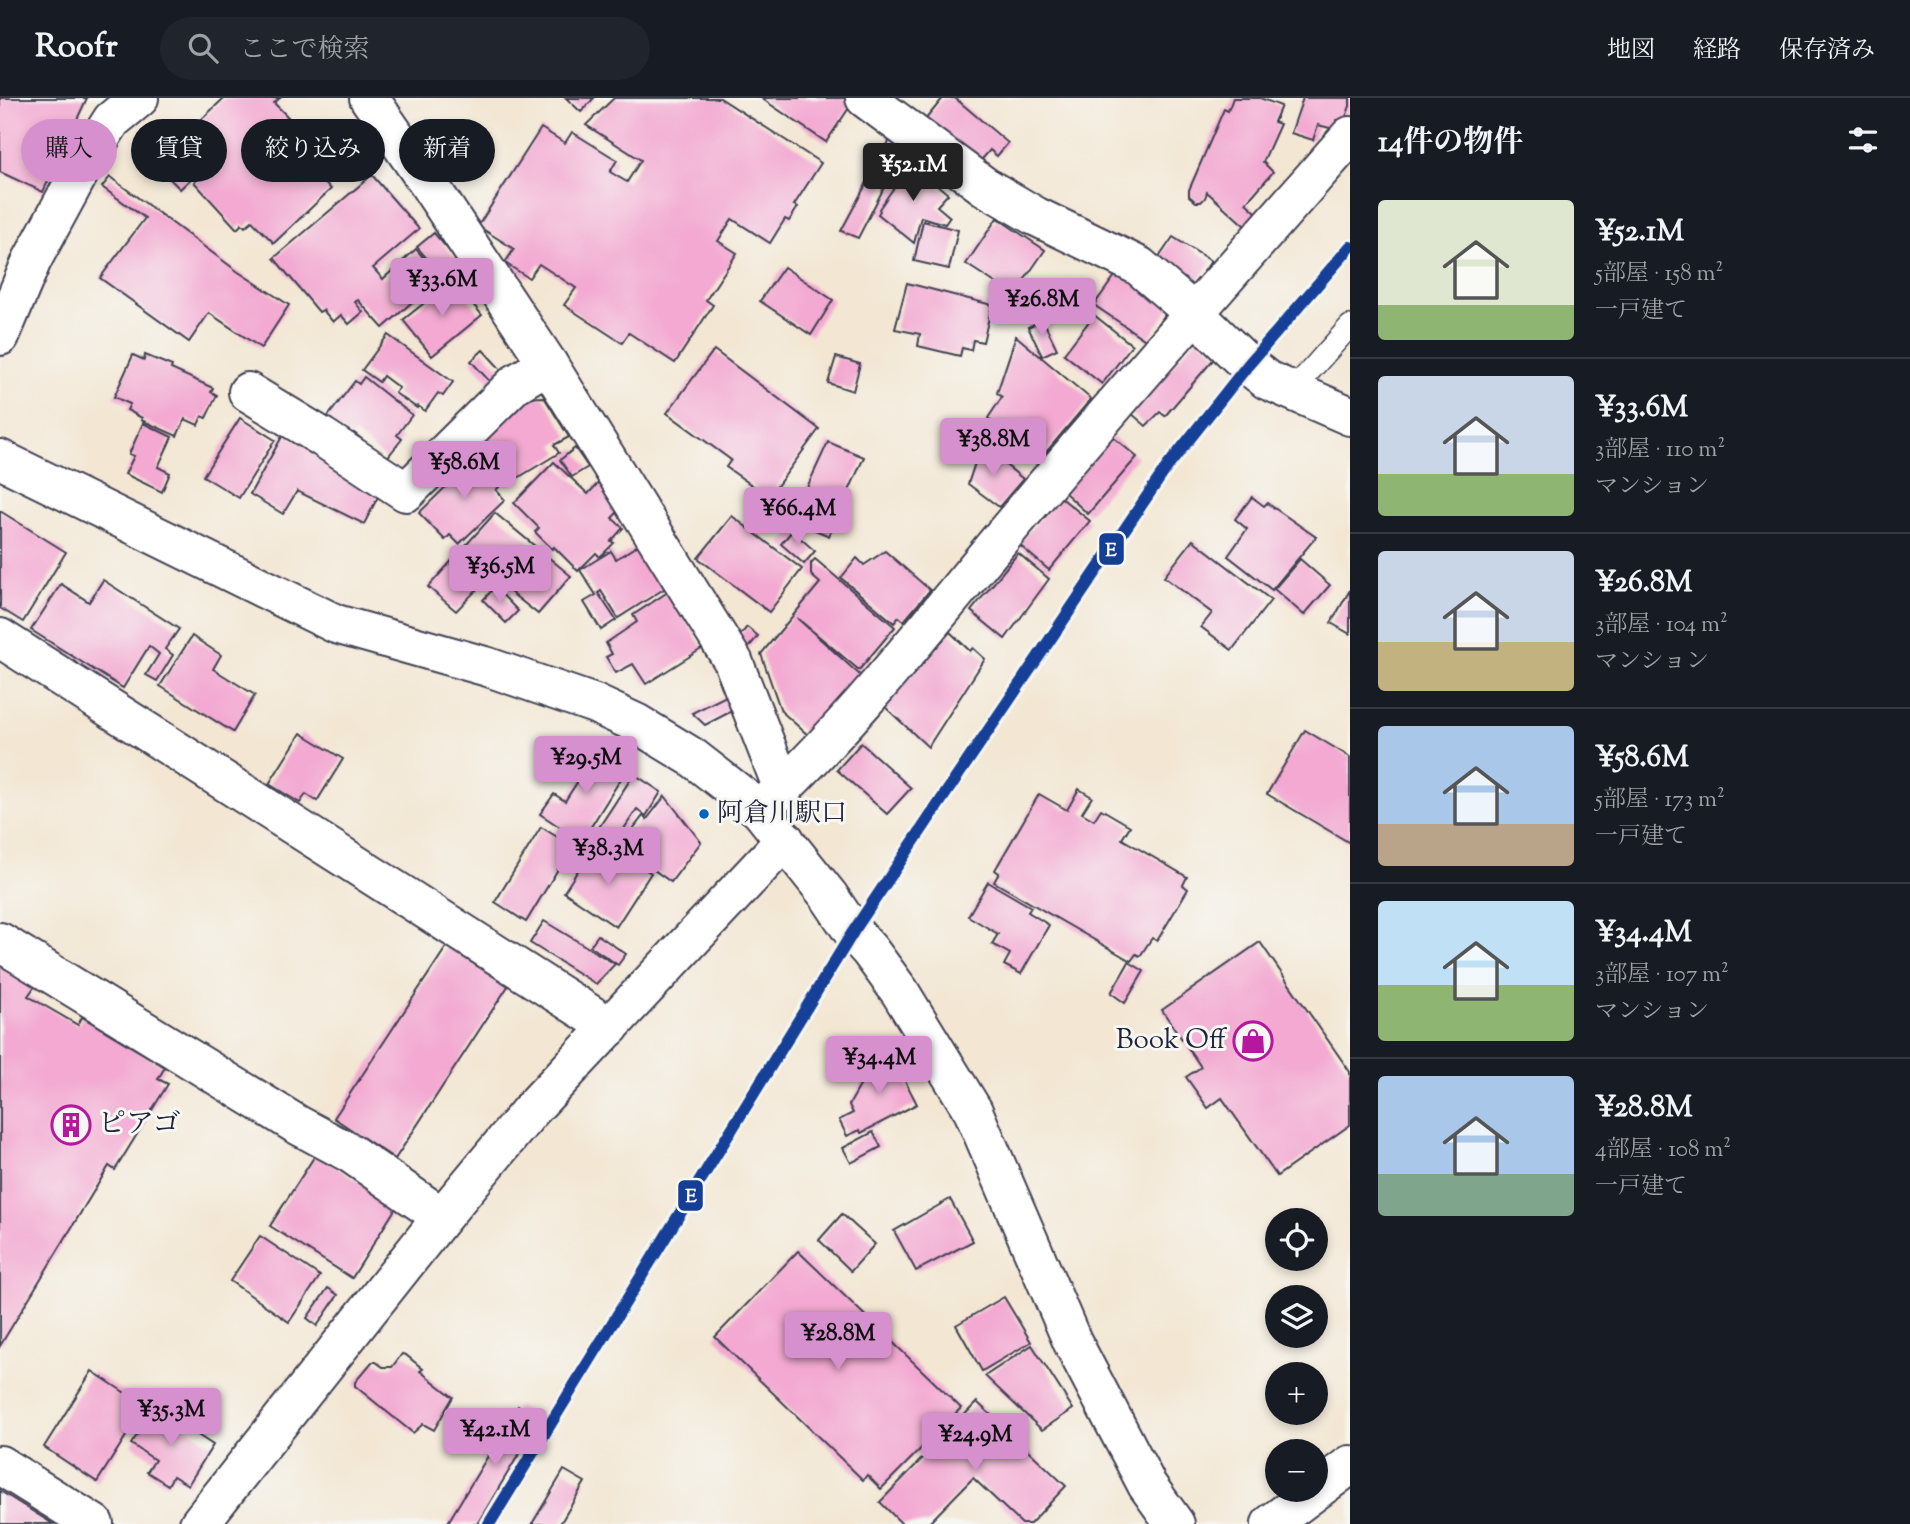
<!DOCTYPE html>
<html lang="ja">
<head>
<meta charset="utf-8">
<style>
	:root { --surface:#171b24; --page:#20242c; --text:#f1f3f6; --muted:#9ea1a6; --line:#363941; --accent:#d690ce }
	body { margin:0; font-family:"Sorts Mill Goudy","Noto Serif JP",serif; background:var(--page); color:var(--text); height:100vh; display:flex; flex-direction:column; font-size:26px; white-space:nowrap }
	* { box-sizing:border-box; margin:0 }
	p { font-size:23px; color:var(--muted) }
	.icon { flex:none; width:38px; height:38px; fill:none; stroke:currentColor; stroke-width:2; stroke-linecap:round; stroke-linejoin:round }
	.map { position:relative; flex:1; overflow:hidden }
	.drawer { display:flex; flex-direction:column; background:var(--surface); width:560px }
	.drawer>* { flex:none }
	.banner { position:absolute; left:21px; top:21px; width:665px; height:63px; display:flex; gap:14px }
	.controls { position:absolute; left:1265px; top:1110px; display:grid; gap:14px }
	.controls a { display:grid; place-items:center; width:63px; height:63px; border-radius:50%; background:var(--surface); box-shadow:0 4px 10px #0003; font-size:35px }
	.price { position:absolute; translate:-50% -60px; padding:0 16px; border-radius:7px; background:var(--accent); color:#111; font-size:23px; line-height:46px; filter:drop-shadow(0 2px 4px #0008) }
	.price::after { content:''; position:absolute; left:50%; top:42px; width:21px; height:16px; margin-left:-10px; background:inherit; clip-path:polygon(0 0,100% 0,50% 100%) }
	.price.selected { background:#222; color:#fff }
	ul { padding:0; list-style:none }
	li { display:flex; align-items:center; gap:21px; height:175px; padding:0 28px }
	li+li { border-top:2px solid var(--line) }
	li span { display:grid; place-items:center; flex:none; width:196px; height:140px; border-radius:7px; color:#555 }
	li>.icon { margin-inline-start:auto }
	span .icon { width:84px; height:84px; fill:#fffc; stroke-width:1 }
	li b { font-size:30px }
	h2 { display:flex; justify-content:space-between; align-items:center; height:84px; padding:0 28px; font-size:30px }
	.pill { padding:0 24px; border-radius:32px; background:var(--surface); box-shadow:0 4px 10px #0003; font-size:24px; line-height:63px }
	.pill.selected { background:var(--accent); color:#111 }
	header { display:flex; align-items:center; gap:42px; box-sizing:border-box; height:98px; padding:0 35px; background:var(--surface); border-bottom:2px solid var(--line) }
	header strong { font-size:33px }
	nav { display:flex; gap:38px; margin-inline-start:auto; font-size:24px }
	.search { width:490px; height:63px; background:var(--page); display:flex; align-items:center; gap:18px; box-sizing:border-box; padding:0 24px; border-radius:38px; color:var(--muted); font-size:26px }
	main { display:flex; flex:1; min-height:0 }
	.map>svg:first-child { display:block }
	.building { fill:#f3a9d1 }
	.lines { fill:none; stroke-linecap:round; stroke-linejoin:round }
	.service-casing { stroke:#414052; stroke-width:24 }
	.minor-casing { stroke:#414052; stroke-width:42 }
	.tertiary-casing { stroke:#414052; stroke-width:42 }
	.service { stroke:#fff; stroke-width:21 }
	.minor { stroke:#fff; stroke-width:38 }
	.tertiary { stroke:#fff; stroke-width:38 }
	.rail-1-casing { stroke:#f6f6f2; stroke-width:18 }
	.rail-1 { stroke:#153f97; stroke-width:12 }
	.bus-dot { fill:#0065bd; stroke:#f6f6f2; stroke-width:2.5 }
	.labels { text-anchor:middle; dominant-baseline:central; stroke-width:6; stroke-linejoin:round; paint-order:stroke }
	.bus-label { font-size:26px; fill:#22223b; stroke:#f6f6f2; text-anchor:start }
	.poi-label { font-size:28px; fill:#22223b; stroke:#f6f6f2; text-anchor:end }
	.line-badge { stroke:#f6f6f2; stroke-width:2.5 }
	.badge-label { font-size:19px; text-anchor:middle; font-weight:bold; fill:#fff }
</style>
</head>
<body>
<header>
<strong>Roofr</strong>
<div class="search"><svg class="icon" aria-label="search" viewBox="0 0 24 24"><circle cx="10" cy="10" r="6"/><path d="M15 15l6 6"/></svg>ここで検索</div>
<nav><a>地図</a><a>経路</a><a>保存済み</a></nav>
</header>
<main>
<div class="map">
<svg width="1350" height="1426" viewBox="0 0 1350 1426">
	<rect width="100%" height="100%" fill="#f6f6f2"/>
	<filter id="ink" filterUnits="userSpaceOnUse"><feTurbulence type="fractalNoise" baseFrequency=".0143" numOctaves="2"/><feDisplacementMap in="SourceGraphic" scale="14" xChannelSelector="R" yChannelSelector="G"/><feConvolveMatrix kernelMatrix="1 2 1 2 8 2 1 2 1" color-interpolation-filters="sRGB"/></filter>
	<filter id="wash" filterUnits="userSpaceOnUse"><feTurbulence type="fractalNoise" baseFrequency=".00686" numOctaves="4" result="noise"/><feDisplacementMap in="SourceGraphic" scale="28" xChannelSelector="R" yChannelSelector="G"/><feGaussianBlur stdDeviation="1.57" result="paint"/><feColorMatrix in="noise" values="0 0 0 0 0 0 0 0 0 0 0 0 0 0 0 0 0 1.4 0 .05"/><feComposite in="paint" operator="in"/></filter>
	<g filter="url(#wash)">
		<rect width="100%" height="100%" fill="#f3e7d4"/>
		<g id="blocks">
			<g class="building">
				<polygon points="0,0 87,0 43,94 0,74"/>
				<polygon points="224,0 280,0 274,5 288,19 286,20 289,25 266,45 290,71 296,65 313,82 319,78 331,91 274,145 252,123 245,129 242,126 237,131 194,84 197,81 195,77 180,91 158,69 165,62 162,59"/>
				<polygon points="566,0 594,0 581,14"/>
				<polygon points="614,0 720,0 821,65 794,107 798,109 789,123 785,121 770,145 732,121 718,143 737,155 706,202 713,207 675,265 629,235 622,245 564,207 576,190 539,166 529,180 505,165 514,151 478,128 541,30 565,45 572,34 617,62 610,74 627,84 641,62 586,27"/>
				<polygon points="761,0 847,0 853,4 826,44"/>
				<polygon points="943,0 955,0 1008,45 997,58 990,52 977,67 925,22"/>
				<polygon points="1233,0 1260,0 1281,8 1274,24 1280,26 1263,64 1273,74 1246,105 1257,115 1245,128 1207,94 1205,100 1201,104 1196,104 1189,98 1189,92 1224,11 1228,13"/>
				<polygon points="1303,0 1350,0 1350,8 1344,24 1337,22 1334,31 1318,27 1313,42 1291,35"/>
				<polygon points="892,38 906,47 858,140 841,133"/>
				<polygon points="911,65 948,96 937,108 950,119 945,126 921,119 914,145 878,116 880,113 879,111"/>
				<polygon points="372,77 419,131 373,170 383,181 416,151 440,179 383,230 358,202 355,204 363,214 349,226 341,217 333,224 323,212 319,214 274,160"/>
				<polygon points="110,79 237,173 289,207 261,250 209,215 189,244 100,180 145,120 102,89"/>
				<polygon points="997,120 1045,152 1014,197 966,166"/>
				<polygon points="923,123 958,132 949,171 914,163"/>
				<polygon points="434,135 457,162 440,176 417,149"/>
				<polygon points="1173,139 1211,163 1193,190 1155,165"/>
				<polygon points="784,169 833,202 811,237 760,203"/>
				<polygon points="1117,175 1170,209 1147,243 1094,207"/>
				<polygon points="453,182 482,217 432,258 403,222"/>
				<polygon points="907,185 992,207 983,244 973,242 971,252 962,250 960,258 918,248 920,236 895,231"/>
				<polygon points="1094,217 1132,247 1102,286 1064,256"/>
				<polygon points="1043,222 1057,251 1042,258 1028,229"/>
				<polygon points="388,237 453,284 443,298 438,295 425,313 418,308 417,310 395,295 399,290 383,278 379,284 362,272"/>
				<polygon points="1016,238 1091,301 1037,365 988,320 1002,299 997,295"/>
				<polygon points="1198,239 1218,256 1165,318 1160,314 1146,328 1131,315"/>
				<polygon points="483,252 504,275 492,286 471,263"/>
				<polygon points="714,252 819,331 769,399 726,369 731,362 667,315"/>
				<polygon points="133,257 144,262 145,257 172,268 171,271 213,290 211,294 217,297 206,320 202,318 198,327 185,321 177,338 141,322 142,320 127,312 130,306 114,299"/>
				<polygon points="836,259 860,266 853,293 828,285"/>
				<polygon points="364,279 412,317 397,337 402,341 386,361 354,335 350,340 326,321 355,283 359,286"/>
				<polygon points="544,299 569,339 554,347 559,355 516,381 510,373 516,369 513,362 500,369 482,338 520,300"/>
				<polygon points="240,320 275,342 239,400 203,378"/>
				<polygon points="143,325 172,339 158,369 170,375 162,394 125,376 134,358 129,356"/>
				<polygon points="284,335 382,391 364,426 297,393 283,416 250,396"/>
				<polygon points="1113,339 1137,359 1088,416 1064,394"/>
				<polygon points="828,344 864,359 829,438 792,422"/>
				<polygon points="981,347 1023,381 999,409 968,386"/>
				<polygon points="575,350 588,369 572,379 560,362"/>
				<polygon points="469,352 502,386 496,392 505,402 459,446 450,437 445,442 419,415 464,371 458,364"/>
				<polygon points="554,364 588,396 599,384 619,413 612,420 623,430 611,443 614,445 600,459 596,455 578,473 554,449 552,451 535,434 539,430 514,405"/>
				<polygon points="1059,398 1090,423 1049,472 1018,446"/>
				<polygon points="1252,399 1264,408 1267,405 1316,439 1272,492 1228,458 1247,431 1235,421"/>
				<polygon points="0,413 66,454 23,524 0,510"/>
				<polygon points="495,415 571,478 538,516 490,478 456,513 428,489"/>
				<polygon points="732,418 802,471 769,514 698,460"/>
				<polygon points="792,433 815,453 804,466 781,446"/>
				<polygon points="1193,442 1271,502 1232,552 1201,529 1212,515 1164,479"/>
				<polygon points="640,446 667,489 618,520 601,493 598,495 616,522 601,532 584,504 596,497 580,472 611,453 616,461"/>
				<polygon points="885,453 930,492 904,523 899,519 894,525 841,480 857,460 864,467"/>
				<polygon points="1018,455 1049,481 1005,541 971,513"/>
				<polygon points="815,461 895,529 859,572 797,520 861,578 809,638 781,613 761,556 820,485 811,477 811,465"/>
				<polygon points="1300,461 1330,487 1304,517 1274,491"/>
				<polygon points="103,482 179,531 165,551 173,557 157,583 146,577 159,556 149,548 123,590 31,532 61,486 89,504"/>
				<polygon points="495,489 518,513 506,525 483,502"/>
				<polygon points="1350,492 1350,536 1331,525"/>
				<polygon points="668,494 703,550 646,586 633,566 616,575 606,559 612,556 606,545 637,524 633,517"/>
				<polygon points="747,529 758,538 748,550 737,541"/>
				<polygon points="950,534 970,553 973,550 985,561 928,649 884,608"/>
				<polygon points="192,538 221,557 213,571 255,597 233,634 160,588"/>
				<polygon points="728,597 736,611 705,627 692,615"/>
				<polygon points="1305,632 1350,659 1350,745 1267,696"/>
				<polygon points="301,635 343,661 317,703 306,696 300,705 269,686"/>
				<polygon points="861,645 911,690 887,716 837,672"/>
				<polygon points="598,652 627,671 587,735 581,731 575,739 540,716 554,696 565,703"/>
				<polygon points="634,676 661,694 646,718 637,711 610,752 592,740"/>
				<polygon points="1079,691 1092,699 1082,715 1094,722 1101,711 1130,728 1122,741 1187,779 1183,787 1188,791 1157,843 1152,840 1140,858 1136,856 1131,863 994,784 999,775 995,772 1039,696 1067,712"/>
				<polygon points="665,698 701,744 671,784 620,748 643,718 647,721"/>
				<polygon points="541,729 572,748 526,824 495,804"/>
				<polygon points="623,756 651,775 616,829 564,794 588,757 613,772"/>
				<polygon points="988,784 1031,809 1028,814 1049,827 1021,876 1004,867 1010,856 992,846 998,836 968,818"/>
				<polygon points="544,823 615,866 596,886 530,845"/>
				<polygon points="598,837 626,856 618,867 590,848"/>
				<polygon points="451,842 512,882 395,1061 334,1020"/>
				<polygon points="1260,844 1350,974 1350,1027 1277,1078 1222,1000 1208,1010 1186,979 1201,969 1162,912"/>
				<polygon points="1129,864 1144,873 1125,905 1111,895"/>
				<polygon points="0,865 35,888 28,898 78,927 82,919 165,969 158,981 168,986 115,1072 109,1068 0,1248"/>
				<polygon points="885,944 917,1006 861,1035 860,1032 847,1038 839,1022 853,1015 849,1007"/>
				<polygon points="873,1034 881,1049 851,1065 843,1050"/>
				<polygon points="316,1056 397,1108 352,1180 270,1128"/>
				<polygon points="950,1101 973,1143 916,1173 894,1133"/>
				<polygon points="842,1116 875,1146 851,1173 819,1142"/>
				<polygon points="260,1138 320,1178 289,1224 230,1183"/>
				<polygon points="798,1153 961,1310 881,1391 867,1377 863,1382 715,1239"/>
				<polygon points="328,1190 338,1197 317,1228 307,1220"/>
				<polygon points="1004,1199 1031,1244 982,1273 956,1227"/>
				<polygon points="1032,1247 1073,1311 1042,1332 985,1278"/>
				<polygon points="402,1256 406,1257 423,1271 420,1273 453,1299 434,1332 423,1326 413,1335 355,1288 355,1284 372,1264 376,1264 383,1269 392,1269"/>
				<polygon points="92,1273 145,1308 97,1384 44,1349"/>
				<polygon points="977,1304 1066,1388 1030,1426 1022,1426 973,1380 928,1426 902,1426 880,1404"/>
				<polygon points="518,1308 540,1321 477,1426 447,1426"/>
				<polygon points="156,1310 213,1347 188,1387 173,1378 168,1387 147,1374 155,1362 131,1346"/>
				<polygon points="564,1372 585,1384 560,1426 532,1426"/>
				<polygon points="0,1393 53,1426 0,1426"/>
			</g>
		</g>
	</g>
	<g filter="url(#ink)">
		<use href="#blocks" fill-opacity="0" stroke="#414052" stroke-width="2"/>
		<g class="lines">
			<g class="service-casing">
				<polyline id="service" points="1292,293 1350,228"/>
			</g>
			<g class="minor-casing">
				<g id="minor">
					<polyline points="369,0 428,85 548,266 733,563 783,691"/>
					<polyline points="865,0 984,88 1035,118 1139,168 1194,215 1248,267 1267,282 1350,318"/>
					<polyline points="0,238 32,162 85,64 112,22 139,0"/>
					<polyline points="248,294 322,339 406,394 515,286 548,266"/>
					<polyline points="0,540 610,929"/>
					<path d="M760,712C857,621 937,515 1023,414C1130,287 1240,163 1350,38"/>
					<polyline points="0,844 296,1026 350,1055 442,1119"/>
					<polyline points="0,1367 94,1426"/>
					<polyline points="199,1426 442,1119 530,1013 785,742"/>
					<polyline points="1271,1426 1350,1367"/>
				</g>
			</g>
			<g class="tertiary-casing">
				<polyline id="tertiary" points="0,361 336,526 488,569 595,606 636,625 692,659 760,712 828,797 853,834 870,853 900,894 973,1013 1072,1243 1147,1387 1175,1426"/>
			</g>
			<use href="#service" class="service"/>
			<use href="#minor" class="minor"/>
			<use href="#tertiary" class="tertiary"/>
			<g class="rail-1-casing">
				<polyline id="rail-1" points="489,1426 853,834 948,692 1167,369 1248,267 1350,149"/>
			</g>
			<use href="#rail-1" class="rail-1"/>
		</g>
	</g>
	<defs>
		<g id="shop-ring" transform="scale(2.0125)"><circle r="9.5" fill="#f6f6f2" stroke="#b5179e" stroke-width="1.5"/><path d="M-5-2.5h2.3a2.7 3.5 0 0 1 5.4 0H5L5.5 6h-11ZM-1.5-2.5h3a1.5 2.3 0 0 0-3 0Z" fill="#b5179e"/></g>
		<g id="building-ring" transform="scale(2.0125)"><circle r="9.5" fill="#f6f6f2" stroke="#b5179e" stroke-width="1.5"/><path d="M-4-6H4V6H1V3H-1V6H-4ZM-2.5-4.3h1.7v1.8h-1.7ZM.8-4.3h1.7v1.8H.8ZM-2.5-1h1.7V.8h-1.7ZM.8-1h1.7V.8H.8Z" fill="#b5179e"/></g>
	</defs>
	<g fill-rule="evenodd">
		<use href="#shop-ring" x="1253" y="943"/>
		<use href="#building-ring" x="71" y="1027"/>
	</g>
	<circle class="bus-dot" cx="704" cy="716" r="6"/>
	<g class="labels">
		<g class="bus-label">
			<text x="717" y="716">阿倉川駅口</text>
		</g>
		<g class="poi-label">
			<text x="1226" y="943">Book Off</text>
			<text x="98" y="1027" text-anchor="start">ピアゴ</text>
		</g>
	</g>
	<g class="line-badge">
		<rect x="1098" y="434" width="27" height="34" rx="7" fill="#153f97"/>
		<rect x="677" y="1081" width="27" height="33" rx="7" fill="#153f97"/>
	</g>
	<g class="badge-label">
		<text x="1111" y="458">E</text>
		<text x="691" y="1104">E</text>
	</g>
</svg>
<div class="controls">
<a><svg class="icon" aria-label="locate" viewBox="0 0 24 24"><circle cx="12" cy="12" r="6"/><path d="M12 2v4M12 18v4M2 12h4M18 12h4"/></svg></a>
<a><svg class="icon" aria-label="layers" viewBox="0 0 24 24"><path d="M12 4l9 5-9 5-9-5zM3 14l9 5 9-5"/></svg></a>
<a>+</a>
<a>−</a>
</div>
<b class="price selected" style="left:913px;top:105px">¥52.1M</b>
<b class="price" style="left:442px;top:220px">¥33.6M</b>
<b class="price" style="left:1042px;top:240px">¥26.8M</b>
<b class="price" style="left:993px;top:380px">¥38.8M</b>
<b class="price" style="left:464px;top:403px">¥58.6M</b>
<b class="price" style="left:798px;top:449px">¥66.4M</b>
<b class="price" style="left:500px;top:507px">¥36.5M</b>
<b class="price" style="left:586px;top:698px">¥29.5M</b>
<b class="price" style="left:608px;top:789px">¥38.3M</b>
<b class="price" style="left:879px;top:998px">¥34.4M</b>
<b class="price" style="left:838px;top:1274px">¥28.8M</b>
<b class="price" style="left:171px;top:1350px">¥35.3M</b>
<b class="price" style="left:495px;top:1370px">¥42.1M</b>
<b class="price" style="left:975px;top:1375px">¥24.9M</b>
<div class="banner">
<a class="pill selected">購入</a>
<a class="pill">賃貸</a>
<a class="pill">絞り込み</a>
<a class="pill">新着</a>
</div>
</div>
<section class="drawer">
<h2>14件の物件<svg class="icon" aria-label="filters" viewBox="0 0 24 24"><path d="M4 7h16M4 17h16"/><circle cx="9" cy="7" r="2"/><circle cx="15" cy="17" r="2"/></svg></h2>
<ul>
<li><span style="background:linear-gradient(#dfe7d0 75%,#8fb573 0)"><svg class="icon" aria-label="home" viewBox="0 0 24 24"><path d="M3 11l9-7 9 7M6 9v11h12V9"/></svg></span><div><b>¥52.1M</b><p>5部屋 · 158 m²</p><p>一戸建て</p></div></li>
<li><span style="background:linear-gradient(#c9d6e8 70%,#8fb573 0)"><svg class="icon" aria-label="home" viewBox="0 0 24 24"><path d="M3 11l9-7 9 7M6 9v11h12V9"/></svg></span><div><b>¥33.6M</b><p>3部屋 · 110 m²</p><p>マンション</p></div></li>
<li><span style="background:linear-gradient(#c9d6e8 65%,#c2b280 0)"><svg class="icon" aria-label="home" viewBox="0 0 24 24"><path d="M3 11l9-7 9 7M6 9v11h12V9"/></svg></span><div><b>¥26.8M</b><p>3部屋 · 104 m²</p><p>マンション</p></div></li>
<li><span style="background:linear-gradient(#a9c7e8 70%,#b9a48a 0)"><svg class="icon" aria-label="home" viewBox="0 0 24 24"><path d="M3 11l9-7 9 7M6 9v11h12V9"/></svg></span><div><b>¥58.6M</b><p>5部屋 · 173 m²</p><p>一戸建て</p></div></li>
<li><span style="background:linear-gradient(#bfe0f5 60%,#8fb573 0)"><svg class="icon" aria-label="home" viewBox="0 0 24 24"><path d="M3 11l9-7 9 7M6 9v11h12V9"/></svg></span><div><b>¥34.4M</b><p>3部屋 · 107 m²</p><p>マンション</p></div></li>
<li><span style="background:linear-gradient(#a9c7e8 70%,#7fa58c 0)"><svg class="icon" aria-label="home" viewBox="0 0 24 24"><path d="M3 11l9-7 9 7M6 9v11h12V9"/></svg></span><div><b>¥28.8M</b><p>4部屋 · 108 m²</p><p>一戸建て</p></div></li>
</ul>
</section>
</main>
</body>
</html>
